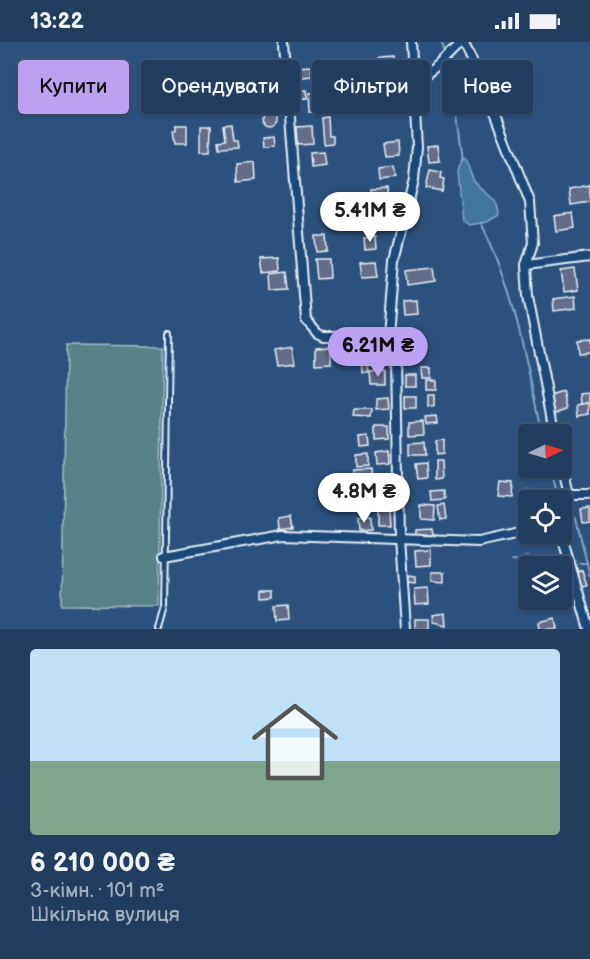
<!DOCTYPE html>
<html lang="uk">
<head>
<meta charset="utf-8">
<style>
	:root { --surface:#223d5e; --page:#2e4867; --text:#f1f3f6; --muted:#a2aebc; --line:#3f5673; --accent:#bca0f2 }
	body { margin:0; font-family:"Balsamiq Sans",sans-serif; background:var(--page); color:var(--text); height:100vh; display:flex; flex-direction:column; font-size:22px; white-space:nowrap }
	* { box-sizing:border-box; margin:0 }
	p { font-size:20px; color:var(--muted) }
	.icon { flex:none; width:33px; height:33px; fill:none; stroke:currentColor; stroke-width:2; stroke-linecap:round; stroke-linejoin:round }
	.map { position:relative; height:587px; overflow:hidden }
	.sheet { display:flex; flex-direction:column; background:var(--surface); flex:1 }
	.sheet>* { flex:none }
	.banner { position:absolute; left:18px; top:18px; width:555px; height:54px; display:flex; gap:12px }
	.needle { width:39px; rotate:85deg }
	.buttons { position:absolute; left:518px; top:382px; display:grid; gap:12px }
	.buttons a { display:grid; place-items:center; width:54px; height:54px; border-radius:6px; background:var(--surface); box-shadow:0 2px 4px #0004,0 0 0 2px var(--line); font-size:30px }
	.price { position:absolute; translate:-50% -51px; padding:0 14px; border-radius:21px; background:#fff; color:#222; font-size:20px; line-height:39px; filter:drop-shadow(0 2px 3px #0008) }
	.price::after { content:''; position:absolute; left:50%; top:36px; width:18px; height:14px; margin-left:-9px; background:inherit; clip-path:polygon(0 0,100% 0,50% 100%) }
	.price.selected { background:var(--accent); color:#111 }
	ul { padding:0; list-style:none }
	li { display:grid; align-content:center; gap:12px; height:318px; padding:0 30px }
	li+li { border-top:2px solid var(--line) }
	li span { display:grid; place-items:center; height:186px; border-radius:6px; color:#555 }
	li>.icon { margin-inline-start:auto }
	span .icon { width:108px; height:108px; fill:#fffc; stroke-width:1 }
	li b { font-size:26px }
	.tag { padding:0 21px; border-radius:6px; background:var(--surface); box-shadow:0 2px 4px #0004,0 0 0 2px var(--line); font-size:21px; line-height:54px }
	.tag.selected { background:var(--accent); color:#111 }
	.status { display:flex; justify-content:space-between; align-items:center; height:42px; padding:0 30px; background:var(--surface); direction:ltr }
	.status svg { height:16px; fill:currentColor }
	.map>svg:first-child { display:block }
	.green { fill:#5a8187; stroke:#a1b9c0; stroke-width:1.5 }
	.water { fill:#41789d; stroke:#84a8c1; stroke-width:1.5 }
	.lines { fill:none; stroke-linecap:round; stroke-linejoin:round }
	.stream { stroke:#84a8c1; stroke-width:2 }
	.building { fill:#646c88; stroke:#e8f1f8; stroke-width:1.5 }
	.service-casing { stroke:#e8f1f8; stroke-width:8 }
	.minor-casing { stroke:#e8f1f8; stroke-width:12 }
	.service { stroke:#1f4a7a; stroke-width:4 }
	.minor { stroke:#1f4a7a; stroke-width:8 }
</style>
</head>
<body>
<div class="status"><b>13:22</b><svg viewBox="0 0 49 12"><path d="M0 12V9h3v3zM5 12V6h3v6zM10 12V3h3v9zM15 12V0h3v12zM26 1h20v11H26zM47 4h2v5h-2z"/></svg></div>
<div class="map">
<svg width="590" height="587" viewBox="0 0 590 587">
	<rect width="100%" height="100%" fill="#2d517d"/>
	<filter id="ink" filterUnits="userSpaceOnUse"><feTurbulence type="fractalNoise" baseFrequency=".0167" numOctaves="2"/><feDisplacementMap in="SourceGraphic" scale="12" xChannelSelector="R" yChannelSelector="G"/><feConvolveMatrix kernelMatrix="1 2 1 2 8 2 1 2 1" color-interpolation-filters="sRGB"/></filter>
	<g filter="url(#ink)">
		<polygon class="green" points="66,303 163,304 159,564 62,563"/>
		<g class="water">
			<path d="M462,116H465C468,123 470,132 474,139C483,152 498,153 499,173L487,180L469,183L462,178L457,129Z"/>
			<polygon points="525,515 549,517 552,525 528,526 523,521"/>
		</g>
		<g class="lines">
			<g class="stream">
				<polyline points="441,0 451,28 463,118"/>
				<path d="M481,181C515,247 526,320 542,393"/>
				<polyline points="550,426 558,455"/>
				<polyline points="567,464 576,476 590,534"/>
				<polyline points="512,518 524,519"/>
				<polyline points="579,521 586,521"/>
				<polyline points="550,523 564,522"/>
			</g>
		</g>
		<g class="building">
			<polygon points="393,15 395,31 381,33 379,16"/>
			<polygon points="311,24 312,34 293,36 293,28 295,25"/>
			<polygon points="388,43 390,64 374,65 372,44"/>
			<polygon points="306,48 307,57 294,58 293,49"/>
			<polygon points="322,50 323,70 310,70 309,51"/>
			<circle cx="269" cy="79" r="7"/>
			<polygon points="328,75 329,94 333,94 333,101 324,102 322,76"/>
			<polygon points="231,82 233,98 237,98 238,105 219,106 218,99 225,98 223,83"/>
			<polygon points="176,83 187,83 187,101 175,101 173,88 176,88"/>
			<polygon points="201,84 211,84 210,109 201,109"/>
			<polygon points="312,84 313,102 298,103 297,85"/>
			<polygon points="274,95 275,104 264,105 263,96"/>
			<polygon points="398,100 399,114 385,115 383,102"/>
			<polygon points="438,103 440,119 429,120 427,104"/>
			<polygon points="323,110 325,123 311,125 310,111"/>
			<polygon points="255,120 256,138 238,140 237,122"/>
			<polygon points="393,125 395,136 379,138 378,127"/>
			<polygon points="430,128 441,130 440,136 444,137 442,149 426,146"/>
			<polygon points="590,143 590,160 571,163 569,147"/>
			<polygon points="387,146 388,162 372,163 371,147"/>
			<polygon points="573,171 575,186 556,189 554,174"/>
			<polygon points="316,194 327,194 328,209 317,210"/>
			<polygon points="375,195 376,207 365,208 364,196"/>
			<polygon points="279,216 280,229 263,231 261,217"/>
			<polygon points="315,217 329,217 330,236 317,237"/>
			<polygon points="376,219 378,234 362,235 360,220"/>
			<polygon points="434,225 436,239 407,243 406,228"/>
			<polygon points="575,227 578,248 564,250 561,229"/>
			<polygon points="287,230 289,247 272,248 271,232"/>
			<polygon points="575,254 576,266 554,269 553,257"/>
			<polygon points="416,258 417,272 403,273 402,259"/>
			<polygon points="590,297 590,310 578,311 577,298"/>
			<polygon points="331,304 331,321 316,322 316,305"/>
			<polygon points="292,305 295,321 277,323 274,308"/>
			<polygon points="373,316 374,324 368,324 369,331 363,331 362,317"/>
			<polygon points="421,326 431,326 431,336 422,336"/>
			<polygon points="385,329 385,343 371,343 370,330"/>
			<rect x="405" y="333" width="10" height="11"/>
			<rect x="426" y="338" width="10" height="10"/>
			<polygon points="564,350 568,366 556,370 551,354"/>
			<polygon points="590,351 590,361 582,362 581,352"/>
			<rect x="428" y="353" width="6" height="12"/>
			<rect x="405" y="354" width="11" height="12"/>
			<polygon points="388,356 389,367 376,368 376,357"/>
			<polygon points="590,361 590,372 579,374 578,363"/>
			<polygon points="354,368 372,368 371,376 353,375"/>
			<polygon points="437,374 438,381 426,382 425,375"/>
			<polygon points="423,379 424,392 409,393 409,380"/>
			<polygon points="376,385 389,385 389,397 376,398"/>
			<polygon points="369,394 370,404 361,405 360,395"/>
			<polygon points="442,398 442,412 435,413 435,399"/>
			<polygon points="424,400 425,413 410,413 410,401"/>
			<polygon points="389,409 390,422 377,423 376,411"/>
			<polygon points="368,412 368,424 356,425 356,413"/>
			<polygon points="435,419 441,419 442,437 435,438"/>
			<polygon points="426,421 427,436 418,437 416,422"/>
			<polygon points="371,427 372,437 353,438 352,428"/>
			<polygon points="388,438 389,456 376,456 375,439"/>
			<polygon points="500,440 513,441 512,455 498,454"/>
			<polygon points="525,448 537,449 536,459 528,459 528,465 523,464"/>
			<polygon points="444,449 445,458 432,459 431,450"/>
			<polygon points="421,463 435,464 434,478 421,477"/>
			<polygon points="444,463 446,477 440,478 438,464"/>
			<polygon points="590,466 590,479 583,480 581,467"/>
			<polygon points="378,467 389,467 390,483 378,483"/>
			<polygon points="291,474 293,485 280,487 279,476"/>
			<polygon points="370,475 371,488 359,489 358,476"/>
			<polygon points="432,487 433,493 415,495 415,488"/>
			<polygon points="431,508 431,523 416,524 415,509"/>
			<polygon points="582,528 587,543 581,544 577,530"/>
			<polygon points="432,530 445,530 445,540 432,539"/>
			<polygon points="407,533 415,534 415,541 406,540"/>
			<polygon points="428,546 429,562 415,563 414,547"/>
			<polygon points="264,548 275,548 275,555 264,556"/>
			<polygon points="288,563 289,578 277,579 276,564"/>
			<polygon points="446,571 447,583 434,580 433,573"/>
			<polygon points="555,576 557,587 540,587 539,580"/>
			<rect x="415" y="577" width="14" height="10"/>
		</g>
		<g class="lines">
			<g class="service-casing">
				<polyline id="service" points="159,587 165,565 169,291"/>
			</g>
			<g class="minor-casing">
				<g id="minor">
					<polyline points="284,0 306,278 317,291 323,294 388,294"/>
					<polyline points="463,0 483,40 530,160 533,201 526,223 528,254 555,393"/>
					<polyline points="415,41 438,24 462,0"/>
					<polyline points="526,223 590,215"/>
					<polyline points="561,419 569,453 561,465"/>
					<polyline points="569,453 590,453"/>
					<polyline points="561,491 589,587"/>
					<polyline points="164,514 283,493 479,500 528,489"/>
					<polyline points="405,587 399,496 396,315 388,294 394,218 414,138 417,105 411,0"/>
				</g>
			</g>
			<use href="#service" class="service"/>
			<use href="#minor" class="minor"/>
		</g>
	</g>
</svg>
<div class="buttons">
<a><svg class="needle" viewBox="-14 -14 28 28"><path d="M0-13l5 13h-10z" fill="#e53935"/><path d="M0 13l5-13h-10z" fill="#a2aebc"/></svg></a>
<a><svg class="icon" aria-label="locate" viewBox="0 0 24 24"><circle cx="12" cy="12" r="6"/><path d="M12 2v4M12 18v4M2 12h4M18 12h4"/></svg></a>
<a><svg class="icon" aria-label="layers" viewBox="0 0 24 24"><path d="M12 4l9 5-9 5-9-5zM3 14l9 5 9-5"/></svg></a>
</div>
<b class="price" style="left:370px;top:201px">5.41M ₴</b>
<b class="price selected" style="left:378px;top:336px">6.21M ₴</b>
<b class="price" style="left:364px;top:482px">4.8M ₴</b>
<div class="banner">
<a class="tag selected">Купити</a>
<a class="tag">Орендувати</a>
<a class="tag">Фільтри</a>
<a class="tag">Нове</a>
</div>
</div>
<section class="sheet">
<ul>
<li><span style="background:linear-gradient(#bfe0f5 60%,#7fa58c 0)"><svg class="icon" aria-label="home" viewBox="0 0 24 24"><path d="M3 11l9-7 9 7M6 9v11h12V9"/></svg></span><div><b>6 210 000 ₴</b><p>3-кімн. · 101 m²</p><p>Шкільна вулиця</p></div></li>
</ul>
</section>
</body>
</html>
